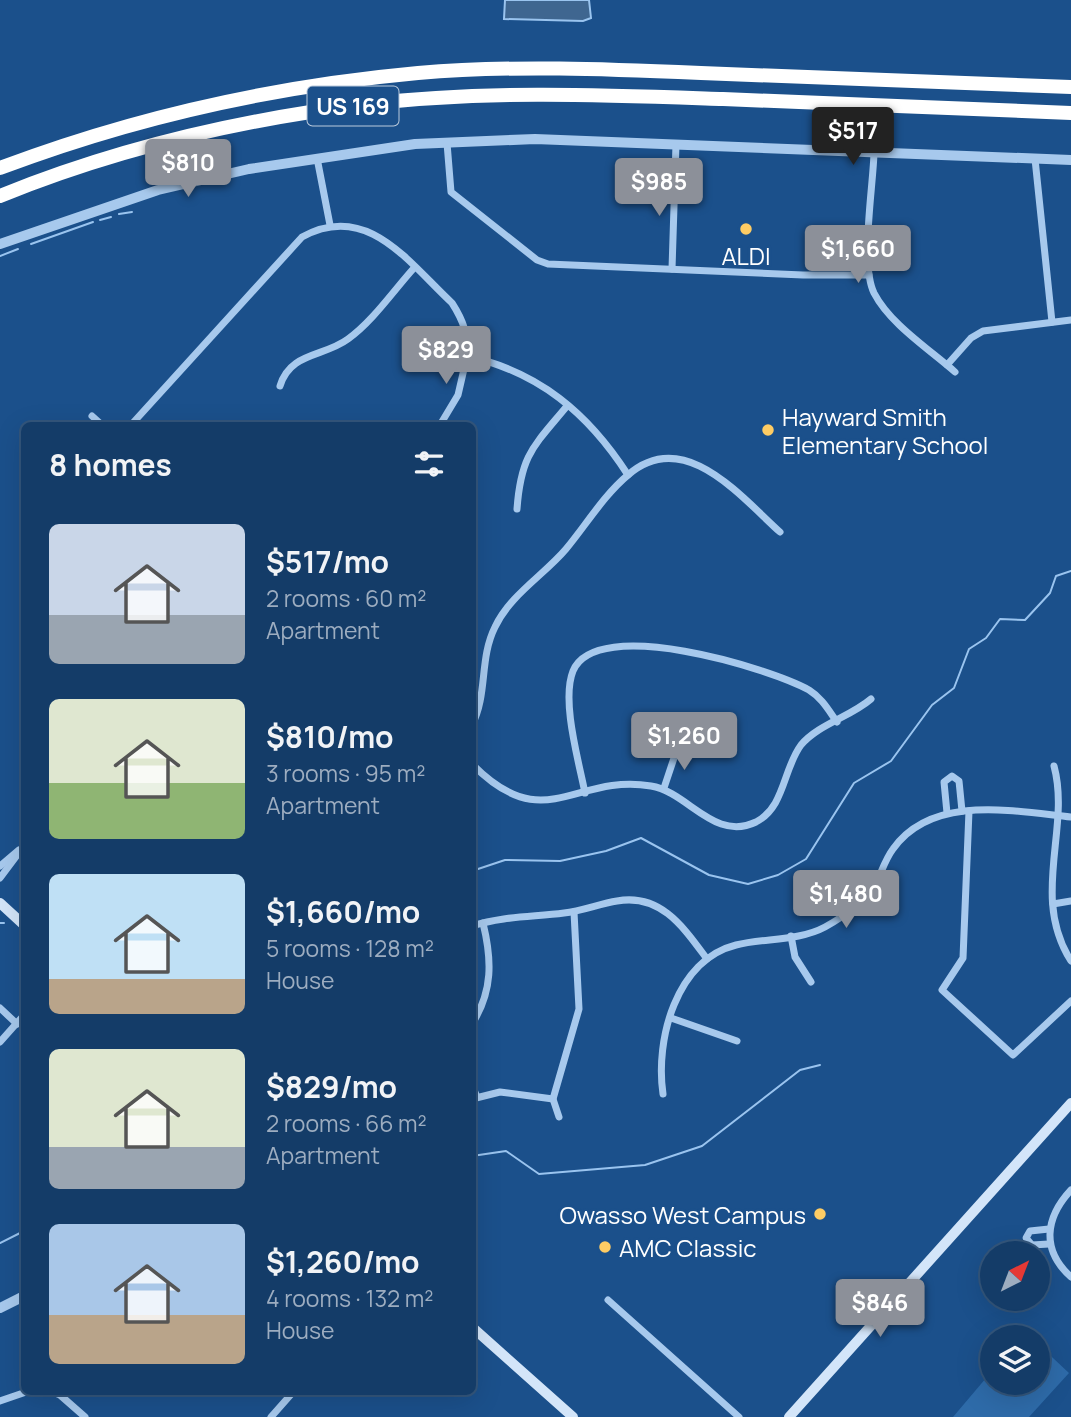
<!DOCTYPE html>
<html lang="en">
<head>
<meta charset="utf-8">
<style>
	:root { --surface:#143c68; --page:#214771; --text:#f1f3f6; --muted:#9dadc0; --line:#33567c; --accent:#8c9099 }
	body { margin:0; font-family:Manrope,sans-serif; background:var(--page); color:var(--text); height:100vh; display:flex; flex-direction:column; font-size:26px; white-space:nowrap }
	* { box-sizing:border-box; margin:0 }
	p { font-size:23px; color:var(--muted) }
	.icon { flex:none; width:38px; height:38px; fill:none; stroke:currentColor; stroke-width:2; stroke-linecap:round; stroke-linejoin:round }
	.map { position:relative; flex:1; overflow:hidden }
	.drawer { position:absolute; left:21px; top:422px; width:455px; height:973px; display:flex; flex-direction:column; background:var(--surface); border-radius:10px; box-shadow:0 7px 28px #0002,0 0 0 2px var(--line) }
	.drawer>* { flex:none }
	.needle { width:46px; rotate:42deg }
	.buttons { position:absolute; left:980px; top:1241px; display:grid; gap:14px }
	.buttons a { display:grid; place-items:center; width:70px; height:70px; border-radius:50%; background:var(--surface); box-shadow:0 7px 28px #0002,0 0 0 2px var(--line); font-size:35px }
	.price { position:absolute; translate:-50% -60px; padding:0 16px; border-radius:7px; background:var(--accent); color:#fff; font-size:23px; line-height:46px; filter:drop-shadow(0 2px 4px #0008) }
	.price::after { content:''; position:absolute; left:50%; top:42px; width:21px; height:16px; margin-left:-10px; background:inherit; clip-path:polygon(0 0,100% 0,50% 100%) }
	.price.on { background:#222; color:#fff }
	ul { padding:0; list-style:none }
	li { display:flex; align-items:center; gap:21px; height:175px; padding:0 28px }
	li span { display:grid; place-items:center; flex:none; width:196px; height:140px; border-radius:10px; color:#555 }
	li>.icon { margin-inline-start:auto }
	span .icon { width:84px; height:84px; fill:#fffc; stroke-width:1 }
	li b { font-size:30px }
	h2 { display:flex; justify-content:space-between; align-items:center; height:84px; padding:0 28px; font-size:30px }
	.map>svg:first-child { display:block }
	.green { fill:#2e6ba9 }
	.water { fill:#3f6690; stroke:#9ac4ef; stroke-width:2 }
	.lines { fill:none; stroke-linecap:round; stroke-linejoin:round }
	.stream { stroke:#9ac4ef; stroke-width:2 }
	.minor { stroke:#a7c9ed; stroke-width:7 }
	.tertiary { stroke:#a7c9ed; stroke-width:10 }
	.secondary { stroke:#d3e5f9; stroke-width:10 }
	.motorway { stroke:#fff; stroke-width:14 }
	.poi-dot { fill:#fecc64; stroke:#1b508b; stroke-width:2.5 }
	.labels { text-anchor:middle; dominant-baseline:central; stroke-width:5; stroke-linejoin:round; paint-order:stroke }
	.shield { fill:#1b508b; stroke:#bbcadc; stroke-width:2 }
	.shield-label { font-size:23px; font-weight:bold; fill:#fff }
	.poi-label { font-size:24px; fill:#fff; stroke:#1b508b; text-anchor:start }
</style>
</head>
<body>
<div class="map">
<svg width="1071" height="1417" viewBox="0 0 1071 1417">
	<rect width="100%" height="100%" fill="#1b508b"/>
	<polygon class="green" points="1038,1344 1069,1373 1029,1417 953,1417 992,1371 992,1382 1038,1382"/>
	<polygon class="water" points="505,0 589,0 591,18 583,21 504,19"/>
	<g class="lines">
		<g class="stream">
			<polyline points="119,214 132,212"/>
			<polyline points="100,220 111,217"/>
			<polyline points="31,244 93,222"/>
			<polyline points="0,256 18,249"/>
			<polyline points="472,871 505,860 560,861 606,851 641,838 709,875 748,884 778,875 806,859 854,783 891,761 932,705 954,688 969,649 986,638 1000,619 1025,620 1050,593 1056,576 1071,571"/>
			<polyline points="20,905 24,902"/>
			<polyline points="0,923 4,923"/>
			<polyline points="472,1156 506,1151 539,1174 645,1165 702,1146 800,1070 820,1065"/>
			<polyline points="0,1243 24,1231"/>
		</g>
		<g class="minor">
			<polyline points="447,143 451,192 537,260 548,264 803,275 869,275"/>
			<path d="M874,153C873,188 860,264 874,293C890,324 929,349 955,372"/>
			<polyline points="317,158 330,225"/>
			<polyline points="1035,159 1052,322"/>
			<polyline points="672,269 676,144"/>
			<polyline points="947,365 971,338 983,331 1071,320"/>
			<path d="M280,386C290,352 324,357 348,339C373,321 394,290 414,268"/>
			<polyline points="92,416 102,425"/>
			<path d="M131,425L302,237C367,201 408,262 452,303C463,320 469,336 467,356C539,372 588,413 628,475"/>
			<polyline points="440,425 458,395 467,356"/>
			<path d="M517,509C521,454 534,446 567,406"/>
			<path d="M472,725C488,694 479,659 495,627C510,595 544,575 566,549C586,525 604,495 628,475C684,426 741,497 780,532"/>
			<path d="M472,764C545,838 574,773 651,786C688,792 714,842 756,822C785,807 783,769 801,745C819,724 850,717 871,699"/>
			<path d="M1054,766C1071,829 1030,896 1071,961"/>
			<polyline points="664,788 678,746"/>
			<path d="M585,793C579,762 561,701 573,671C596,615 769,668 809,690C822,698 829,711 837,722"/>
			<polyline points="969,811 963,958 942,990 1013,1055 1071,1001"/>
			<polyline points="947,813 944,782 952,776 959,781 962,811"/>
			<polyline points="0,866 19,850"/>
			<polyline points="0,878 24,846"/>
			<polyline points="1053,904 1071,901"/>
			<path d="M472,926C503,916 533,917 564,913C582,911 599,904 617,901C661,893 684,928 707,959"/>
			<polyline points="791,936 795,957 811,982"/>
			<polyline points="0,1008 17,1024"/>
			<polyline points="671,1018 737,1041"/>
			<path d="M472,1024C493,991 492,960 483,923"/>
			<polyline points="0,1042 24,1015"/>
			<polyline points="472,1085 477,1097"/>
			<path d="M663,1094C655,1040 676,960 736,945C765,938 799,941 825,927C841,918 864,903 874,887C881,875 884,861 893,849C932,794 1013,811 1071,817"/>
			<polyline points="472,1099 500,1092 553,1099"/>
			<polyline points="559,1117 553,1099 579,1009 574,912"/>
			<path d="M1071,1190C1045,1218 1041,1250 1071,1277"/>
			<polyline points="1049,1229 1030,1231 1026,1238 1032,1245 1049,1244"/>
			<polyline points="608,1300 739,1417"/>
			<polyline points="51,1391 60,1395 85,1417"/>
			<polyline points="0,1401 29,1391"/>
			<polyline points="271,1417 294,1391"/>
		</g>
		<g class="tertiary">
			<polyline points="0,244 158,190 249,169 415,144 535,139 1071,160"/>
			<polyline points="0,1308 24,1296"/>
		</g>
		<g class="secondary">
			<polyline points="0,903 24,925"/>
			<polyline points="472,1327 573,1417"/>
			<polyline points="789,1417 1071,1103"/>
		</g>
		<g class="motorway">
			<path d="M0,168C135,117 275,86 418,73C512,65 607,69 701,73C824,77 948,83 1071,87"/>
			<path d="M0,196C118,148 243,119 369,104C487,90 605,95 723,99C839,104 955,108 1071,113"/>
		</g>
	</g>
	<g class="poi-dot">
		<circle cx="746" cy="229" r="7"/>
		<circle cx="768" cy="430" r="7"/>
		<circle cx="820" cy="1214" r="7"/>
		<circle cx="605" cy="1247" r="7"/>
	</g>
	<g class="labels">
		<rect class="shield" x="307.5" y="86.5" width="91" height="39" rx="5"/>
		<g class="shield-label">
			<text x="353" y="106">US 169</text>
		</g>
		<g class="poi-label">
			<text x="746" y="255" text-anchor="middle">ALDI</text>
			<text x="782" y="416">Hayward Smith<tspan x="782" dy="28">Elementary School</tspan></text>
			<text x="806" y="1214" text-anchor="end">Owasso West Campus</text>
			<text x="619" y="1247">AMC Classic</text>
		</g>
	</g>
</svg>
<div class="buttons">
<a><svg class="needle" viewBox="-14 -14 28 28"><path d="M0-13l5 13h-10z" fill="#e53935"/><path d="M0 13l5-13h-10z" fill="#9dadc0"/></svg></a>
<a><svg class="icon" aria-label="layers" viewBox="0 0 24 24"><path d="M12 4l9 5-9 5-9-5zM3 14l9 5 9-5"/></svg></a>
</div>
<b class="price on" style="left:853px;top:167px">$517</b>
<b class="price" style="left:188px;top:199px">$810</b>
<b class="price" style="left:659px;top:218px">$985</b>
<b class="price" style="left:858px;top:285px">$1,660</b>
<b class="price" style="left:446px;top:386px">$829</b>
<b class="price" style="left:684px;top:772px">$1,260</b>
<b class="price" style="left:846px;top:930px">$1,480</b>
<b class="price" style="left:880px;top:1339px">$846</b>
<section class="drawer">
<h2>8 homes<svg class="icon" aria-label="filters" viewBox="0 0 24 24"><path d="M4 7h16M4 17h16"/><circle cx="9" cy="7" r="2"/><circle cx="15" cy="17" r="2"/></svg></h2>
<ul>
<li><span style="background:linear-gradient(#c9d6e8 65%,#9aa5b1 0)"><svg class="icon" aria-label="home" viewBox="0 0 24 24"><path d="M3 11l9-7 9 7M6 9v11h12V9"/></svg></span><div><b>$517/mo</b><p>2 rooms · 60 m²</p><p>Apartment</p></div></li>
<li><span style="background:linear-gradient(#dfe7d0 60%,#8fb573 0)"><svg class="icon" aria-label="home" viewBox="0 0 24 24"><path d="M3 11l9-7 9 7M6 9v11h12V9"/></svg></span><div><b>$810/mo</b><p>3 rooms · 95 m²</p><p>Apartment</p></div></li>
<li><span style="background:linear-gradient(#bfe0f5 75%,#b9a48a 0)"><svg class="icon" aria-label="home" viewBox="0 0 24 24"><path d="M3 11l9-7 9 7M6 9v11h12V9"/></svg></span><div><b>$1,660/mo</b><p>5 rooms · 128 m²</p><p>House</p></div></li>
<li><span style="background:linear-gradient(#dfe7d0 70%,#9aa5b1 0)"><svg class="icon" aria-label="home" viewBox="0 0 24 24"><path d="M3 11l9-7 9 7M6 9v11h12V9"/></svg></span><div><b>$829/mo</b><p>2 rooms · 66 m²</p><p>Apartment</p></div></li>
<li><span style="background:linear-gradient(#a9c7e8 65%,#b9a48a 0)"><svg class="icon" aria-label="home" viewBox="0 0 24 24"><path d="M3 11l9-7 9 7M6 9v11h12V9"/></svg></span><div><b>$1,260/mo</b><p>4 rooms · 132 m²</p><p>House</p></div></li>
</ul>
</section>
</div>
</body>
</html>
